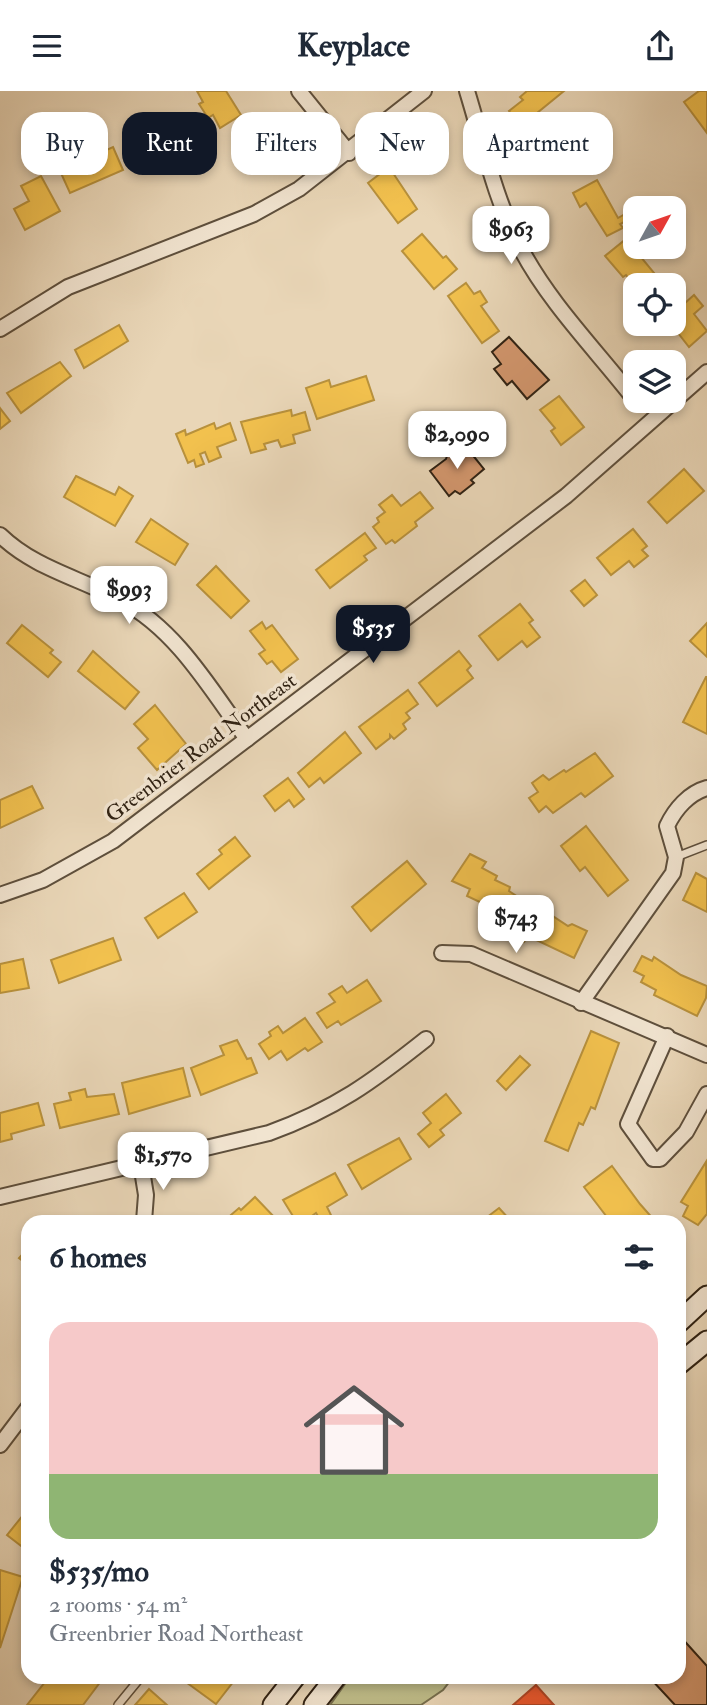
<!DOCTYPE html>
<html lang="en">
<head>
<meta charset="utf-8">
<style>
	:root { --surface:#fff; --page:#f2f2f3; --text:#1f2937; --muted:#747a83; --line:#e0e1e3; --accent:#111827 }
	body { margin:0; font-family:"IM FELL Double Pica",serif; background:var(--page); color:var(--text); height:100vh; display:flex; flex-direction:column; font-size:26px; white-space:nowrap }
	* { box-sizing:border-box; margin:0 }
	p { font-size:23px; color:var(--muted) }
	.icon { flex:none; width:38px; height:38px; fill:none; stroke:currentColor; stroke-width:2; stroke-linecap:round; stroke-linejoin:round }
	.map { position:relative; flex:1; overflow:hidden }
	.sheet { position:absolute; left:21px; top:1124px; width:665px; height:469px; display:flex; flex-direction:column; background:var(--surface); border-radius:21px; box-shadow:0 4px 10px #0003 }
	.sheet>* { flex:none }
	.guide { position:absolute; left:21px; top:21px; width:665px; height:63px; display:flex; gap:14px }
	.needle { width:46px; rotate:50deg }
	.controls { position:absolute; left:623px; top:105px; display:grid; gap:14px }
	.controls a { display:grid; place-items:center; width:63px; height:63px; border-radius:14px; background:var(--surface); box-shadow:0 4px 10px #0003; font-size:35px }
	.price { position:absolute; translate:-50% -60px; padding:0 16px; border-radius:14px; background:#fff; color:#222; font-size:23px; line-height:46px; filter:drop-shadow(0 2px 4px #0008) }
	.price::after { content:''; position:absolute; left:50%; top:42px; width:21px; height:16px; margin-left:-10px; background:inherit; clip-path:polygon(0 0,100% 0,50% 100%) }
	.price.current { background:var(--accent); color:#fff }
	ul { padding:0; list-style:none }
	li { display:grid; align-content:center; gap:14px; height:371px; padding:0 28px }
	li+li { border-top:2px solid var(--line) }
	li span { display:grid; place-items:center; height:217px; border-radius:21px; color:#555 }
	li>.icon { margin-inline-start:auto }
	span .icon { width:126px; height:126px; fill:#fffc; stroke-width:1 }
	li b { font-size:30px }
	h2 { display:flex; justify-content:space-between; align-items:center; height:84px; padding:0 28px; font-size:30px }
	.chip { padding:0 24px; border-radius:21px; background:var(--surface); box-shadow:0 4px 10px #0003; font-size:24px; line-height:63px }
	.chip.current { background:var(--accent); color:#fff }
	header { display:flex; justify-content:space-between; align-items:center; height:91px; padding:0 28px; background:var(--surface); font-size:32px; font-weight:700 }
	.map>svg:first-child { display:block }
	.green { fill:#bebc89; stroke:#776f4e; stroke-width:2 }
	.homes { fill:#f2c14e; stroke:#b8913c; stroke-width:2 }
	.shops { fill:#e4572e; stroke:#ae4726; stroke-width:2 }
	.building { fill:#d2966d; stroke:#302213; stroke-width:2 }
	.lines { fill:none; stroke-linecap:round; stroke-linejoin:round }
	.lane-casing { stroke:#5e4f3c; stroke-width:10 }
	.street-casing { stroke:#5e4f3c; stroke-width:18 }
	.secondary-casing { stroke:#302213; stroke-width:23 }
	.lane { stroke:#f1e4d0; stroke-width:7 }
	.street { stroke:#f1e4d0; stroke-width:14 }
	.secondary { stroke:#f1e4d0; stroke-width:19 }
	.labels { text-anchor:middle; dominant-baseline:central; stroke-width:7; stroke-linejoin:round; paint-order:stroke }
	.street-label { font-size:21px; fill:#302213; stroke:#f1e4d0 }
</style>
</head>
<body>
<header><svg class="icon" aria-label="menu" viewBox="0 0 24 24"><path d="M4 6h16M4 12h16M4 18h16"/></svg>Keyplace<svg class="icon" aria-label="share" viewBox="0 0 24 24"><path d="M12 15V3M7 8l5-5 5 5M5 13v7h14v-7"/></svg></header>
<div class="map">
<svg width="707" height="1614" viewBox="0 0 707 1614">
	<rect width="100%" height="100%" fill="#e9d6b7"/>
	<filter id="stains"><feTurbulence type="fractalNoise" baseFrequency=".00286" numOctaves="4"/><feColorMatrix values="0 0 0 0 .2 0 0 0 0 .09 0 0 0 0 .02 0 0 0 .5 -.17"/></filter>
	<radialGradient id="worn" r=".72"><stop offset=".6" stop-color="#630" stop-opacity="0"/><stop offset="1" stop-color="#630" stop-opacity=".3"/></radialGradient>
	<polygon class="green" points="350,1586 453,1586 443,1599 421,1614 330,1614"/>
	<g class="homes">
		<polygon points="197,0 226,0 241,24 220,37 213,24 208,27 199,13 203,11"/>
		<polygon points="527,0 564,0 521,35 509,20 523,9 520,6"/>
		<polygon points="699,0 707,0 707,42 684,11"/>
		<polygon points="183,24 192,51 141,69 134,48 163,38 161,31"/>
		<polygon points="113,56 123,79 70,102 60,80"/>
		<polygon points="389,76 417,118 398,132 368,92"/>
		<polygon points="41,85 60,120 25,139 14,118 29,110 21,95"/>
		<polygon points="597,89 618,127 627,122 630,128 620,133 623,137 607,145 586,112 580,116 573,102"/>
		<polygon points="422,143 443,167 446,165 457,178 434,198 402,160"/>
		<polygon points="626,148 664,194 635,195 626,184 623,186 605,165"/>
		<polygon points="466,192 474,203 480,200 487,211 481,215 499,240 482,252 448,205"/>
		<polygon points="694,204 703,215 694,223 707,240 689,256 671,233 674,233 674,208 676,211 681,207 685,212"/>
		<polygon points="119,234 128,250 84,277 75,259"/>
		<polygon points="60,271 71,285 21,322 7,302"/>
		<polygon points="366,285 374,309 317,328 306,297 329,289 331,296"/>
		<polygon points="559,305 584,336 561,354 551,340 555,337 540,319"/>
		<polygon points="0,317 10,330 0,338"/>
		<polygon points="291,319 292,325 305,321 310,339 293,344 295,352 281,356 278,349 264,353 266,358 251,362 241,331"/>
		<polygon points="214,332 216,338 230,332 236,349 217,356 221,366 209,371 205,361 200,363 204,373 196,376 194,369 188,372 176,343 185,339 186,344"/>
		<polygon points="684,378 704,400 667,432 648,411"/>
		<polygon points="76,385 115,404 119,396 133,405 115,435 64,406"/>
		<polygon points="420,401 433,417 415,431 417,435 395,452 392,449 386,453 373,436 379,431 377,427 385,421 379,414 392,404 401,415"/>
		<polygon points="151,428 188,453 175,474 136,451"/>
		<polygon points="633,438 647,455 642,459 648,465 634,476 629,470 611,484 597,467"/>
		<polygon points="365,442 376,457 364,465 367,469 330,497 316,479"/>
		<polygon points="216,475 249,510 231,527 197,494"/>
		<polygon points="585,489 597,504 584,515 571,500"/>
		<polygon points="520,513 533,529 529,532 540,546 527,556 522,550 498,569 479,545"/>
		<polygon points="262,531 266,538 272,534 298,568 281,581 272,570 267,573 259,563 265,559 250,540"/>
		<polygon points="707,532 707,566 690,550"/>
		<polygon points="22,534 53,559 50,562 61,571 48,586 7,552"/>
		<polygon points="93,560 139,601 125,618 78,580"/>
		<polygon points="459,560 471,575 467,579 473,587 437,615 419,592"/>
		<polygon points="706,586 707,586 707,643 683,631"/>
		<polygon points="408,599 418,613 406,622 410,627 403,633 406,638 394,648 390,644 390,647 376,658 359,636"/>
		<polygon points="155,614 186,653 157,679 138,657 148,648 134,633"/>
		<polygon points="345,641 361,662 324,692 320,687 309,696 298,682"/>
		<polygon points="595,662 613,685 585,706 581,702 553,722 546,715 539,721 529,707 538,701 532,692 543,684 549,689 564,679 566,681"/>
		<polygon points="288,687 304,708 294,716 289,709 275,720 264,705"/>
		<polygon points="32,695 43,717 0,737 0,709"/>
		<polygon points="586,735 628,789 608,805 585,776 580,780 561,755"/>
		<polygon points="235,746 250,765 209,798 197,783 222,763 219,759"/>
		<polygon points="470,763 486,771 482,777 497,785 495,789 510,796 509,800 524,810 523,814 540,822 542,818 568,835 572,833 587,840 574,867 528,845 524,851 508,843 511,838 494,829 495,825 479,817 482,812 467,805 470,798 452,790"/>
		<polygon points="407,770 426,793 371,840 352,816"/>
		<polygon points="696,782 707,788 707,821 683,809"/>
		<polygon points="184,802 197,821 158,847 145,827"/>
		<polygon points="113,847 121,869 59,892 51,869"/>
		<polygon points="642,865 652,870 654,866 681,884 707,895 706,907 697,925 654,904 656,899 641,891 644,885 634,880"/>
		<polygon points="23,868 29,897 0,902 0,873"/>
		<polygon points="367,889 381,910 341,934 338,930 327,937 317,922 335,911 329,903 342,895 347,902"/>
		<polygon points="305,927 322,951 308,960 305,957 287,969 281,960 269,968 259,953 271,945 269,941 278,935 283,942"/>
		<polygon points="591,940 619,952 595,1018 591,1016 583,1034 579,1032 568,1060 545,1050"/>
		<polygon points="237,949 247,968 251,967 257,982 201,1004 191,977 224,964 220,955"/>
		<polygon points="520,965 530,974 506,999 497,990"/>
		<polygon points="183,977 190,1005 129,1023 122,992"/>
		<polygon points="85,998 87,1006 114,1003 119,1023 60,1037 54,1013 71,1009 69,1002"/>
		<polygon points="446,1003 461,1022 440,1039 444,1044 429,1056 418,1043 431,1032 423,1022"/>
		<polygon points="38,1012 44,1034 11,1043 12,1048 0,1051 0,1022"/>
		<polygon points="399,1047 411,1068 362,1098 348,1074"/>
		<polygon points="706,1071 707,1123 698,1134 683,1125 688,1115 681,1111"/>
		<polygon points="612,1075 640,1113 655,1130 610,1130 584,1096"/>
		<polygon points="335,1082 347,1104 327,1116 331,1124 321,1130 316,1122 312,1125 316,1130 296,1130 283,1109"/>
		<polygon points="255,1106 278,1130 224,1130 239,1117 241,1119"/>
		<polygon points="499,1117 511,1130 482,1130"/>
		<polygon points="28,1157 28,1174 19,1167"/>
		<polygon points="28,1418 28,1455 25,1458 7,1444"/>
		<polygon points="0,1479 23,1486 0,1557"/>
		<polygon points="49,1586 104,1586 83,1614 27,1614"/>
		<polygon points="179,1586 237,1586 216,1613"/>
		<polygon points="149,1598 167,1614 135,1614"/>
	</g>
	<polygon class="shops" points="536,1594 554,1614 513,1614"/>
	<g class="building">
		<polygon points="509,246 549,289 527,308 512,290 507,294 494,278 501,273 492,261"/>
		<polygon points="467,357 484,378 471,389 474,392 460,403 455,400 449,405 430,380 446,368 449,359 458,358 461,361"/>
		<polygon points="679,1544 707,1575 707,1614 675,1614 649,1586 679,1586"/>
	</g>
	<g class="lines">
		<g class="lane-casing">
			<g id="lane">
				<polyline points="676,766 707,754"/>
				<polyline points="118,1614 141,1586"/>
			</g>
		</g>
		<g class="street-casing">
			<g id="street">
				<polyline points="299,0 349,62"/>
				<path d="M467,0C483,52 495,109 521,158C550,213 597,260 635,309"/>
				<polyline points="0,238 68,196 254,123 299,98 424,0"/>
				<path d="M0,444C35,478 81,487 122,510C177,539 211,599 247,648"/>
				<polyline points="0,804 43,789 113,750 566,405 707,281"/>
				<polyline points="442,862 471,863 707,964"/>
				<path d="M581,912L673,782L676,766L667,735C675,718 689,702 707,697"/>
				<polyline points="667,945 628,1033 653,1068 660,1068 686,1041 707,1003"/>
				<polyline points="141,1073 146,1104 144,1130"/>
				<path d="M0,1106L269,1042C335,1018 372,991 426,948"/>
				<polyline points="0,1354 28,1317"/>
			</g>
		</g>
		<g class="secondary-casing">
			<g id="secondary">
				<polyline points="679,1231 707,1205"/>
				<polyline points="679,1273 707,1250"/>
				<polyline points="273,1614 295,1586"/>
				<polyline points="314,1614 336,1586"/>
			</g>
		</g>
		<use href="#lane" class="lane"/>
		<use href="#street" class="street"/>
		<use href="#secondary" class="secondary"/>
	</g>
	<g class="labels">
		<g class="street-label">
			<text transform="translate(201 657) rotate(-37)">Greenbrier Road Northeast</text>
		</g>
	</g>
	<rect width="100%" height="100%" filter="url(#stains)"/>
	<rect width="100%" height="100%" fill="url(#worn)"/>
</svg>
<div class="controls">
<a><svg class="needle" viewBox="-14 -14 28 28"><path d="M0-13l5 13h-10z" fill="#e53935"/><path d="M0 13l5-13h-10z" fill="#747a83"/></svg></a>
<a><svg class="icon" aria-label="locate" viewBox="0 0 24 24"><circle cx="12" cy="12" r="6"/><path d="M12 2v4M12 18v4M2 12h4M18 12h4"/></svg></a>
<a><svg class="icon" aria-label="layers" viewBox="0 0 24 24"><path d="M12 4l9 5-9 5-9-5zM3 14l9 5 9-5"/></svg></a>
</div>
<b class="price" style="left:511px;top:175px">$963</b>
<b class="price" style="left:457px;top:380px">$2,090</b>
<b class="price" style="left:129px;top:535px">$993</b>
<b class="price current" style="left:373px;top:574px">$535</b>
<b class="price" style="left:516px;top:864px">$743</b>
<b class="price" style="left:163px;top:1101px">$1,570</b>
<div class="guide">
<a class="chip">Buy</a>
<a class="chip current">Rent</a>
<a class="chip">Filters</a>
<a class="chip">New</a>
<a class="chip">Apartment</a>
</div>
<section class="sheet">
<h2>6 homes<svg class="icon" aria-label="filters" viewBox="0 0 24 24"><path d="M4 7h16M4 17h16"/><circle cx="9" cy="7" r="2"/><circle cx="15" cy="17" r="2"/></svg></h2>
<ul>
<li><span style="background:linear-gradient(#f6c9c9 70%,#8fb573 0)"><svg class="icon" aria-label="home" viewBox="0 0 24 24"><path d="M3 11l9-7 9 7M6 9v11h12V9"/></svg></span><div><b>$535/mo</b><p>2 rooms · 54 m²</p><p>Greenbrier Road Northeast</p></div></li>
</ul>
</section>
</div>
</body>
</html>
